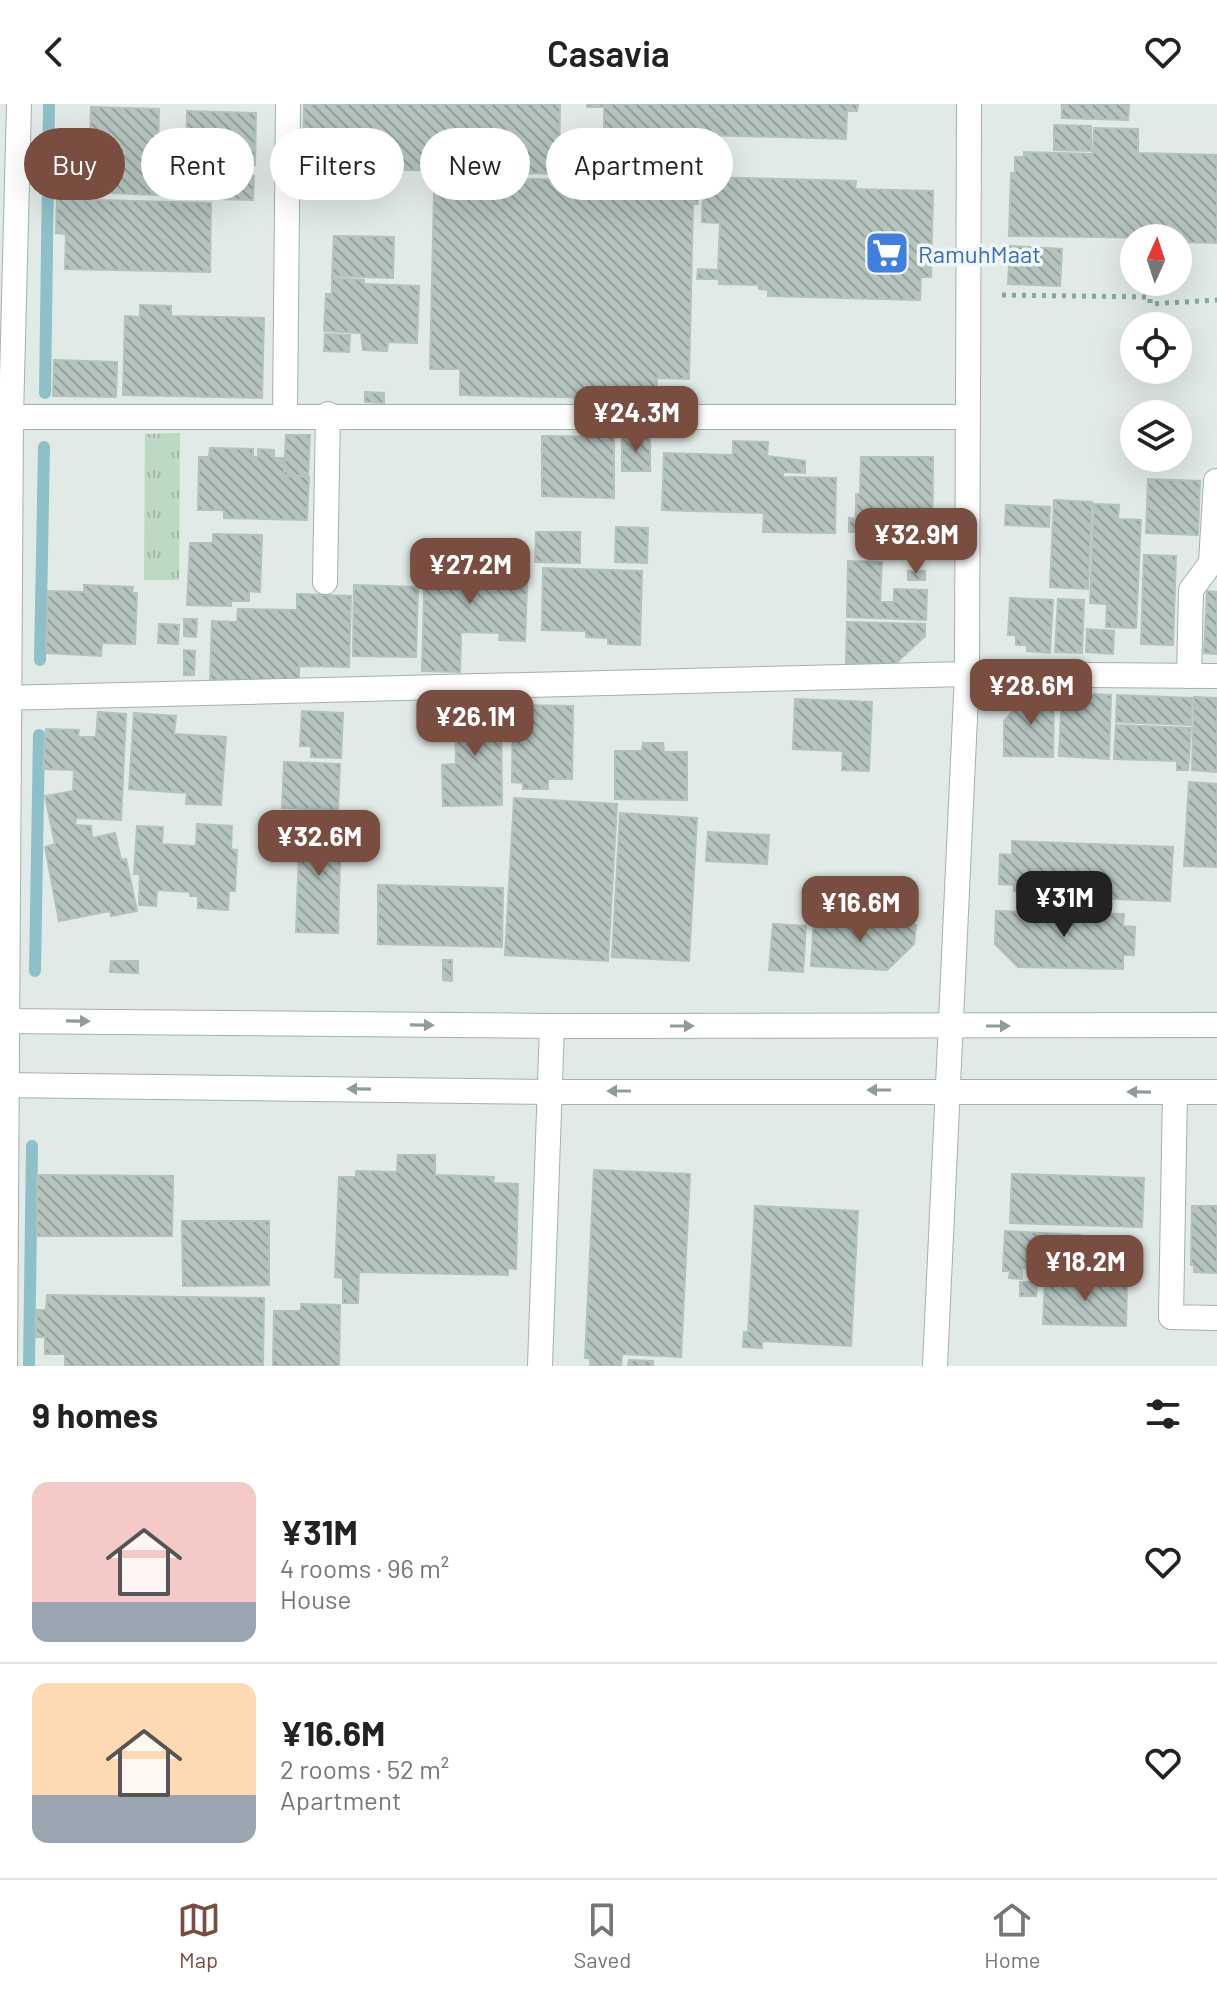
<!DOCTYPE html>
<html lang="en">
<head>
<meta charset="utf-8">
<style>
	:root { --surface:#fff; --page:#f6f6f6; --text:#222; --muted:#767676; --line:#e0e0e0; --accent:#794e40 }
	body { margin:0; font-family:Barlow,sans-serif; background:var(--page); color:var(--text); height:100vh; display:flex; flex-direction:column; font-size:30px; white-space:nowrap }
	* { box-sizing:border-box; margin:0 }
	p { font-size:26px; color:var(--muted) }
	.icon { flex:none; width:44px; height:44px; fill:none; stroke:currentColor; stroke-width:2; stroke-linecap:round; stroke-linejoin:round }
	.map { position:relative; height:1262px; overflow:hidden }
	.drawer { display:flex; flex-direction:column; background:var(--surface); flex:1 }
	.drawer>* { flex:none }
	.guide { position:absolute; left:24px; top:24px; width:800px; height:72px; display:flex; gap:16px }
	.needle { width:52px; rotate:3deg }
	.controls { position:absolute; left:1120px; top:120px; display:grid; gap:16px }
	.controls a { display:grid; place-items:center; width:72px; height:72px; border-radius:50%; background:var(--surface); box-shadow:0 8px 32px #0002; font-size:40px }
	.price { position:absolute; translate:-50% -68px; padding:0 18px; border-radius:16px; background:var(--accent); color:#fff; font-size:26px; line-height:52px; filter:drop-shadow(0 2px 4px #0008) }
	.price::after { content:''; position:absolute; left:50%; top:48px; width:24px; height:18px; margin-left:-12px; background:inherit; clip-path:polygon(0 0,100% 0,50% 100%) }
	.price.selected { background:#222; color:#fff }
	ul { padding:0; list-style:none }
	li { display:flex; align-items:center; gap:24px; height:200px; padding:0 32px }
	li+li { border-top:2px solid var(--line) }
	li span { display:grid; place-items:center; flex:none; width:224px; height:160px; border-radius:16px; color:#555 }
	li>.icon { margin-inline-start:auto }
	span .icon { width:96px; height:96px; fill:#fffc; stroke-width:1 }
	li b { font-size:34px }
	h2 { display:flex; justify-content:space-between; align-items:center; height:96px; padding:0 32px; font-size:34px }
	.chip { padding:0 28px; border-radius:36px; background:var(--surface); box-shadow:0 8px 32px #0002; font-size:28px; line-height:72px }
	.chip.selected { background:var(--accent); color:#fff }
	header { display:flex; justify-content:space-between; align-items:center; height:104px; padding:0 32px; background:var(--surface); font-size:36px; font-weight:600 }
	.dock { display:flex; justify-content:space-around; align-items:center; height:112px; border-top:2px solid var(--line); background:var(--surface); font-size:22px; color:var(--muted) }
	.dock a { display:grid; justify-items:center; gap:4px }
	.dock .selected { color:var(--accent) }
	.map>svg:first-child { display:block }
	.grass { fill:url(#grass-tufts) }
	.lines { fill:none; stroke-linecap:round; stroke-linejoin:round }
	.stream { stroke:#8ec0ca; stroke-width:12 }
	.building { fill:url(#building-back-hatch); stroke:#b4c2bc; stroke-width:2 }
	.minor-casing { stroke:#a4b1ad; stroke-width:26 }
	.path { stroke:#84aa9e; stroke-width:5; stroke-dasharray:4 6; stroke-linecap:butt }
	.minor { stroke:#fff; stroke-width:24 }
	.oneway { fill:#919c99 }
	.labels { text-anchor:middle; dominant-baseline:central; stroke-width:7; stroke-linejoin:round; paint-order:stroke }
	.shop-label { font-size:24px; fill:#366cbe; stroke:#f1f7f4; text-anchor:start }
</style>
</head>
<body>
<header><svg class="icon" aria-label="back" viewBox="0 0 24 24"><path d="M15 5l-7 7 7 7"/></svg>Casavia<svg class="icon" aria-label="heart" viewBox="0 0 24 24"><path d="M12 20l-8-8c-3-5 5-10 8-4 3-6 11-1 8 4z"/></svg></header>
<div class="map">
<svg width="1217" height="1262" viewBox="0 0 1217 1262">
	<defs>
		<pattern id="grass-tufts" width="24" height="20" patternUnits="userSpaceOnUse" patternTransform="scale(2)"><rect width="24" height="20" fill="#bbd9c3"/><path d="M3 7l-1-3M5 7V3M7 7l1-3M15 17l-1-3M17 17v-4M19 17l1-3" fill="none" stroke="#a0bba8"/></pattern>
		<pattern id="building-back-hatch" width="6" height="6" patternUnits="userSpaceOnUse" patternTransform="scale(2)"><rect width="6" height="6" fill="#b6c4bf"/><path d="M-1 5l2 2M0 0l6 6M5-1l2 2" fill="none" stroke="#94a09c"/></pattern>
	</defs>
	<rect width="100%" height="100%" fill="#e1eae6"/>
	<polygon class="grass" points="180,329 179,476 144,476 145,330"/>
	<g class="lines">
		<g class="stream">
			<polyline points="45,289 49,0"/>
			<polyline points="40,556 44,343"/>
			<polyline points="35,867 39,631"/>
			<polyline points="29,1262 32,1042"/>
		</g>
	</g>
	<g class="building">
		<polygon points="304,0 560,0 559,70 303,63"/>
		<polygon points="587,0 858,0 857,7 847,7 846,35 604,28 604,3 587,3"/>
		<polygon points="1062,0 1129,0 1128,16 1062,14"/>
		<polygon points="91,3 159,5 157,91 88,88"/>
		<polygon points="187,7 256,9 255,61 186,58"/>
		<polygon points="1054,21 1091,22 1091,47 1054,46"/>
		<polygon points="1094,24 1138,25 1138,49 1217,51 1217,139 1178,138 1178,134 1009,132 1011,69 1015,69 1015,53 1024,53 1024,48 1093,50"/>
		<polygon points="215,71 254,72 253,96 184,94 185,82 215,83"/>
		<polygon points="703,73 856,77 855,85 933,87 931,173 921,173 920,196 768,192 768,186 759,185 758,181 719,180 719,175 697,175 698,165 718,166 720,119 702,118"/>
		<polygon points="460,74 698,78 698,100 693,100 689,275 657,274 656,295 460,291 460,265 430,265 434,88 460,89"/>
		<polygon points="57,95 211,99 210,168 65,165 66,130 56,129"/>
		<polygon points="334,132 394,133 393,174 332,172"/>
		<polygon points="1010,142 1062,145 1060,182 1008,180"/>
		<polygon points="332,174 364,176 364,180 419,182 417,239 388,238 387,247 363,246 361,229 324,227 326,190 332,190"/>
		<polygon points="140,201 171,202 171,212 264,214 262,294 123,291 125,212 140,213"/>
		<polygon points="325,230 350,231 349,248 324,247"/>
		<polygon points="54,256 117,258 116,293 53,292"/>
		<polygon points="365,288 384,289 384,299 365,298"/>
		<polygon points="286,331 310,331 308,372 284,371"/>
		<polygon points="542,332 614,333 614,394 542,392"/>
		<rect x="622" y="332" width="28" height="35"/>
		<polygon points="733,337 768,338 767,352 805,357 805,369 783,368 783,373 836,374 835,429 763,428 764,409 662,406 664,349 733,351"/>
		<polygon points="210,344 253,345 253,353 258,353 258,345 274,346 274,354 284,354 284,372 309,373 307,416 224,414 224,406 198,406 199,353 209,353"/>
		<polygon points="861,353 933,353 932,454 871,453 871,440 864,440 865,428 849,428 849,414 856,415 856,390 860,390"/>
		<polygon points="1148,375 1200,377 1198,431 1146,429"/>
		<polygon points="1054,396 1092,398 1088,485 1050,483"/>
		<polygon points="1094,400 1119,401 1118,415 1141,416 1136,524 1106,523 1107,500 1090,499"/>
		<polygon points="1006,401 1050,403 1049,423 1005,421"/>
		<polygon points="616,423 648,424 647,459 615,458"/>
		<polygon points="536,428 580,428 580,459 535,458"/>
		<polygon points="213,430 262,431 260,488 249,487 249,497 231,497 231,502 187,501 190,439 213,439"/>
		<polygon points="1144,451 1176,452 1173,541 1141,540"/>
		<polygon points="425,453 528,457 525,537 499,536 500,529 461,528 460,568 422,567"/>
		<polygon points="848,457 882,458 880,498 894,498 894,485 927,486 926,516 847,513"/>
		<polygon points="543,464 642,467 640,541 608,540 608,534 586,533 586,527 542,526"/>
		<rect x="908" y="467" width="17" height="9"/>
		<polygon points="84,481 133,483 132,489 137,489 135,540 102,539 101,552 46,549 48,487 84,488"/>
		<polygon points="354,481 418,483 416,553 353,552"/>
		<polygon points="1207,487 1217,488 1217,550 1204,549"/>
		<polygon points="297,490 351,492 349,563 299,562 299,578 210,576 212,517 237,518 238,505 297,506"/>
		<polygon points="1010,494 1053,496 1050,549 1027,547 1027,541 1016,541 1016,531 1008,531"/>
		<polygon points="1058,495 1084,496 1082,549 1055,548"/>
		<polygon points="184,515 197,515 196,533 184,532"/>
		<polygon points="847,518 925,520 925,532 895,560 846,559"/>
		<polygon points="159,520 179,521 178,540 158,539"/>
		<polygon points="1087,525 1114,527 1113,550 1086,548"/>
		<polygon points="184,546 195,547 194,571 184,571"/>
		<polygon points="1029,588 1054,589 1053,653 1004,652 1004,617"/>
		<polygon points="1062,589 1111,591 1109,655 1059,652"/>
		<polygon points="1117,591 1192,594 1191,621 1116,618"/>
		<polygon points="1194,593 1217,594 1217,668 1192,666"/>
		<polygon points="795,595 872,598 869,667 842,666 843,647 793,645"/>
		<polygon points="501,599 502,701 443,702 442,661 456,660 455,600"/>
		<polygon points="513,601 573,602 572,675 548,675 548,685 523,685 523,679 512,678"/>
		<polygon points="302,607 343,609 341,654 311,653 311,642 300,642"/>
		<polygon points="98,608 126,610 121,716 76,714 75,721 91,722 92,734 115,729 121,756 126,755 137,807 111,812 110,807 59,817 45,743 55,740 45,692 73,687 74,666 43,665 46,625 79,626 78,633 96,633"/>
		<polygon points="134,609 176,612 174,630 226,633 221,701 186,700 187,689 129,685"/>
		<polygon points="1116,621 1191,624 1188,666 1177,666 1177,657 1114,655"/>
		<polygon points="643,639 663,639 664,648 687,648 687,696 615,695 615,647 642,647"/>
		<polygon points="284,658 340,660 338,706 282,704"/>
		<polygon points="1189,678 1217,680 1217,763 1184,762"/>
		<polygon points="514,694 617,700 608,857 505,851"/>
		<polygon points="620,709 697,714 689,857 612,853"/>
		<polygon points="300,719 341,720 338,829 296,828"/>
		<polygon points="197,720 232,722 231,745 237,746 235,787 229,787 228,806 198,804 198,792 190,792 190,788 157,786 156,802 139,801 140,770 134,770 137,722 163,723 162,740 196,742"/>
		<polygon points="708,728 769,731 767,760 706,757"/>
		<polygon points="1012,737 1173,743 1170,797 1021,792 1021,788 1014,787 1014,781 999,780 1000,750 1012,751"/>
		<polygon points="378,781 503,784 502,843 378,840"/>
		<polygon points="996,807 1124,810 1123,822 1135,823 1134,851 1123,851 1123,865 1018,863 995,840"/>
		<polygon points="814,815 916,821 914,840 887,866 811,862"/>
		<polygon points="773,820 806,822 803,868 769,866"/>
		<polygon points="443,856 452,856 452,877 443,876"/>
		<polygon points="111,857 138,857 138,869 110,868"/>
		<polygon points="398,1051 435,1051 435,1071 494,1073 493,1079 518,1080 516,1165 508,1164 508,1171 359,1168 358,1199 343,1199 343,1174 335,1173 339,1073 356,1073 356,1067 397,1068"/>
		<polygon points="594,1066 690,1070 681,1253 622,1250 621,1262 590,1262 590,1254 585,1254"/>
		<polygon points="1012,1070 1144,1074 1142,1123 1010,1119"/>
		<polygon points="37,1071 173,1072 172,1132 37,1132"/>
		<polygon points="755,1102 858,1107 851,1242 762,1237 762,1244 743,1243 744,1228 748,1228"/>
		<polygon points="1192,1102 1217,1102 1217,1169 1194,1168 1194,1161 1191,1161"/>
		<polygon points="182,1117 269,1117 269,1181 183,1182"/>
		<polygon points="1005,1127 1080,1131 1079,1167 1022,1164 1022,1175 1009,1174 1010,1167 1003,1167"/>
		<polygon points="1045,1176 1127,1179 1126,1222 1043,1220"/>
		<polygon points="1020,1178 1037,1178 1036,1192 1020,1192"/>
		<polygon points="47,1191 264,1194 263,1262 65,1262 65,1250 45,1250 45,1233 36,1233 37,1206 46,1206"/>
		<polygon points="301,1200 340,1201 339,1262 273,1262 274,1207 301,1207"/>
		<polygon points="629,1256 653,1257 653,1262 628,1262"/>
	</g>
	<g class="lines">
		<g class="minor-casing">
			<g id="minor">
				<polyline points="285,310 288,0"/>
				<polyline points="11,313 968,313"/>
				<polyline points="325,478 328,310"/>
				<polyline points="1189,572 1191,486 1211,459 1216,377"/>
				<polyline points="0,594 967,570 1217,572"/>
				<polyline points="0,917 552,922 1217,921"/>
				<polyline points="0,981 549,988 1217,988"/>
				<polyline points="1175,988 1171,1213 1217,1214"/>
				<polyline points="5,1262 11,313 19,0"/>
				<polyline points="540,1262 552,922"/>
				<polyline points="935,1262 967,570 969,0"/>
			</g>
		</g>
		<polyline class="path" points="1002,191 1150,193 1150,200 1217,196"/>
		<use href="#minor" class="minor"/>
	</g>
	<defs><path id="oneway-solid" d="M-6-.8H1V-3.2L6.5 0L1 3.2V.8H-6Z" transform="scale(2)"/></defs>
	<g class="oneway">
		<use href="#oneway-solid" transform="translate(78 917) rotate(1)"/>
		<use href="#oneway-solid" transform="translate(422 921) rotate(1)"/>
		<use href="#oneway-solid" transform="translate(682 922)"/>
		<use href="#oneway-solid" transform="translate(998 922)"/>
		<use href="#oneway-solid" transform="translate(359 985) rotate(-179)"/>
		<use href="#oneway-solid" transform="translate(879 986) rotate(180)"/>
		<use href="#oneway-solid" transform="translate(619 987) rotate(180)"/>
		<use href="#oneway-solid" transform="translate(1139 988) rotate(-179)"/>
	</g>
	<defs>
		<g id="supermarket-square" transform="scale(2.3)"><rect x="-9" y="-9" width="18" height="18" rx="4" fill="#3f7fe0" stroke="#f1f7f4"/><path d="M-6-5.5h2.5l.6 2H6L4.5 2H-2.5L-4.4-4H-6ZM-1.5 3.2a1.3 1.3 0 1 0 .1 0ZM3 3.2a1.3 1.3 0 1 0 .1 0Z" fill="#fff"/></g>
	</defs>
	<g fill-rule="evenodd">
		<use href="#supermarket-square" x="887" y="149"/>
	</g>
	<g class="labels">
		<g class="shop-label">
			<text x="918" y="149">RamuhMaat</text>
		</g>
	</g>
</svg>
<div class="controls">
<a><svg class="needle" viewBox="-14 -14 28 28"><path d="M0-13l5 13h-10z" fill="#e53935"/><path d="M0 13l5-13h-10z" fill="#767676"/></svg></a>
<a><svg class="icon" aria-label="locate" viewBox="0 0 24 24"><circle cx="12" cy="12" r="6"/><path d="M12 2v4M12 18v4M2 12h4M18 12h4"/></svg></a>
<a><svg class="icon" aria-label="layers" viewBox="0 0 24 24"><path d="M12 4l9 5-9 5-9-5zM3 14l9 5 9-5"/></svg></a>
</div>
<b class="price" style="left:636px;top:350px">¥24.3M</b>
<b class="price" style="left:916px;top:472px">¥32.9M</b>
<b class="price" style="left:470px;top:502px">¥27.2M</b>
<b class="price" style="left:1031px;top:623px">¥28.6M</b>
<b class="price" style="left:475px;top:654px">¥26.1M</b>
<b class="price" style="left:319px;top:774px">¥32.6M</b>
<b class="price selected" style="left:1064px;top:835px">¥31M</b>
<b class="price" style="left:860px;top:840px">¥16.6M</b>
<b class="price" style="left:1085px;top:1199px">¥18.2M</b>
<div class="guide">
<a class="chip selected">Buy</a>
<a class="chip">Rent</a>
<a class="chip">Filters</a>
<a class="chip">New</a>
<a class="chip">Apartment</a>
</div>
</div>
<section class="drawer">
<h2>9 homes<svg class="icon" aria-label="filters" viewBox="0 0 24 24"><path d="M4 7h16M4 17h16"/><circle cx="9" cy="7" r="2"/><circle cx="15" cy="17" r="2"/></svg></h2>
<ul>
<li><span style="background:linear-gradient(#f6c9c9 75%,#9aa5b1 0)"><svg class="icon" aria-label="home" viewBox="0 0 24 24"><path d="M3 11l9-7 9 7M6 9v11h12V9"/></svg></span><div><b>¥31M</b><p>4 rooms · 96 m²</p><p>House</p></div><svg class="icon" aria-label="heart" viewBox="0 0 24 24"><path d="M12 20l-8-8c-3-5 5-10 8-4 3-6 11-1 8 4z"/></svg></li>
<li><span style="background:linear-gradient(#ffd9b3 70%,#9aa5b1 0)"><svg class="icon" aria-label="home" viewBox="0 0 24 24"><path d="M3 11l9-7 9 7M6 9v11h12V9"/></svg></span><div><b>¥16.6M</b><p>2 rooms · 52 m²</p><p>Apartment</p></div><svg class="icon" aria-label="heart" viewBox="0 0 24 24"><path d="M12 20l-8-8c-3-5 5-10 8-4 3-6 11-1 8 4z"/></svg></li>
</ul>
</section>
<nav class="dock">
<a class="selected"><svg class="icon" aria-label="map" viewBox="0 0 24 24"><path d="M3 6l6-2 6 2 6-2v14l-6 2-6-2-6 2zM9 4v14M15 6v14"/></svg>Map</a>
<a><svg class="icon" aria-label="saved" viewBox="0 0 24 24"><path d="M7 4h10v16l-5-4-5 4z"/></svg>Saved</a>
<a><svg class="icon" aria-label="home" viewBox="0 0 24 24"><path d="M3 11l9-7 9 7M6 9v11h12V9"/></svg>Home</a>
</nav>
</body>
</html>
